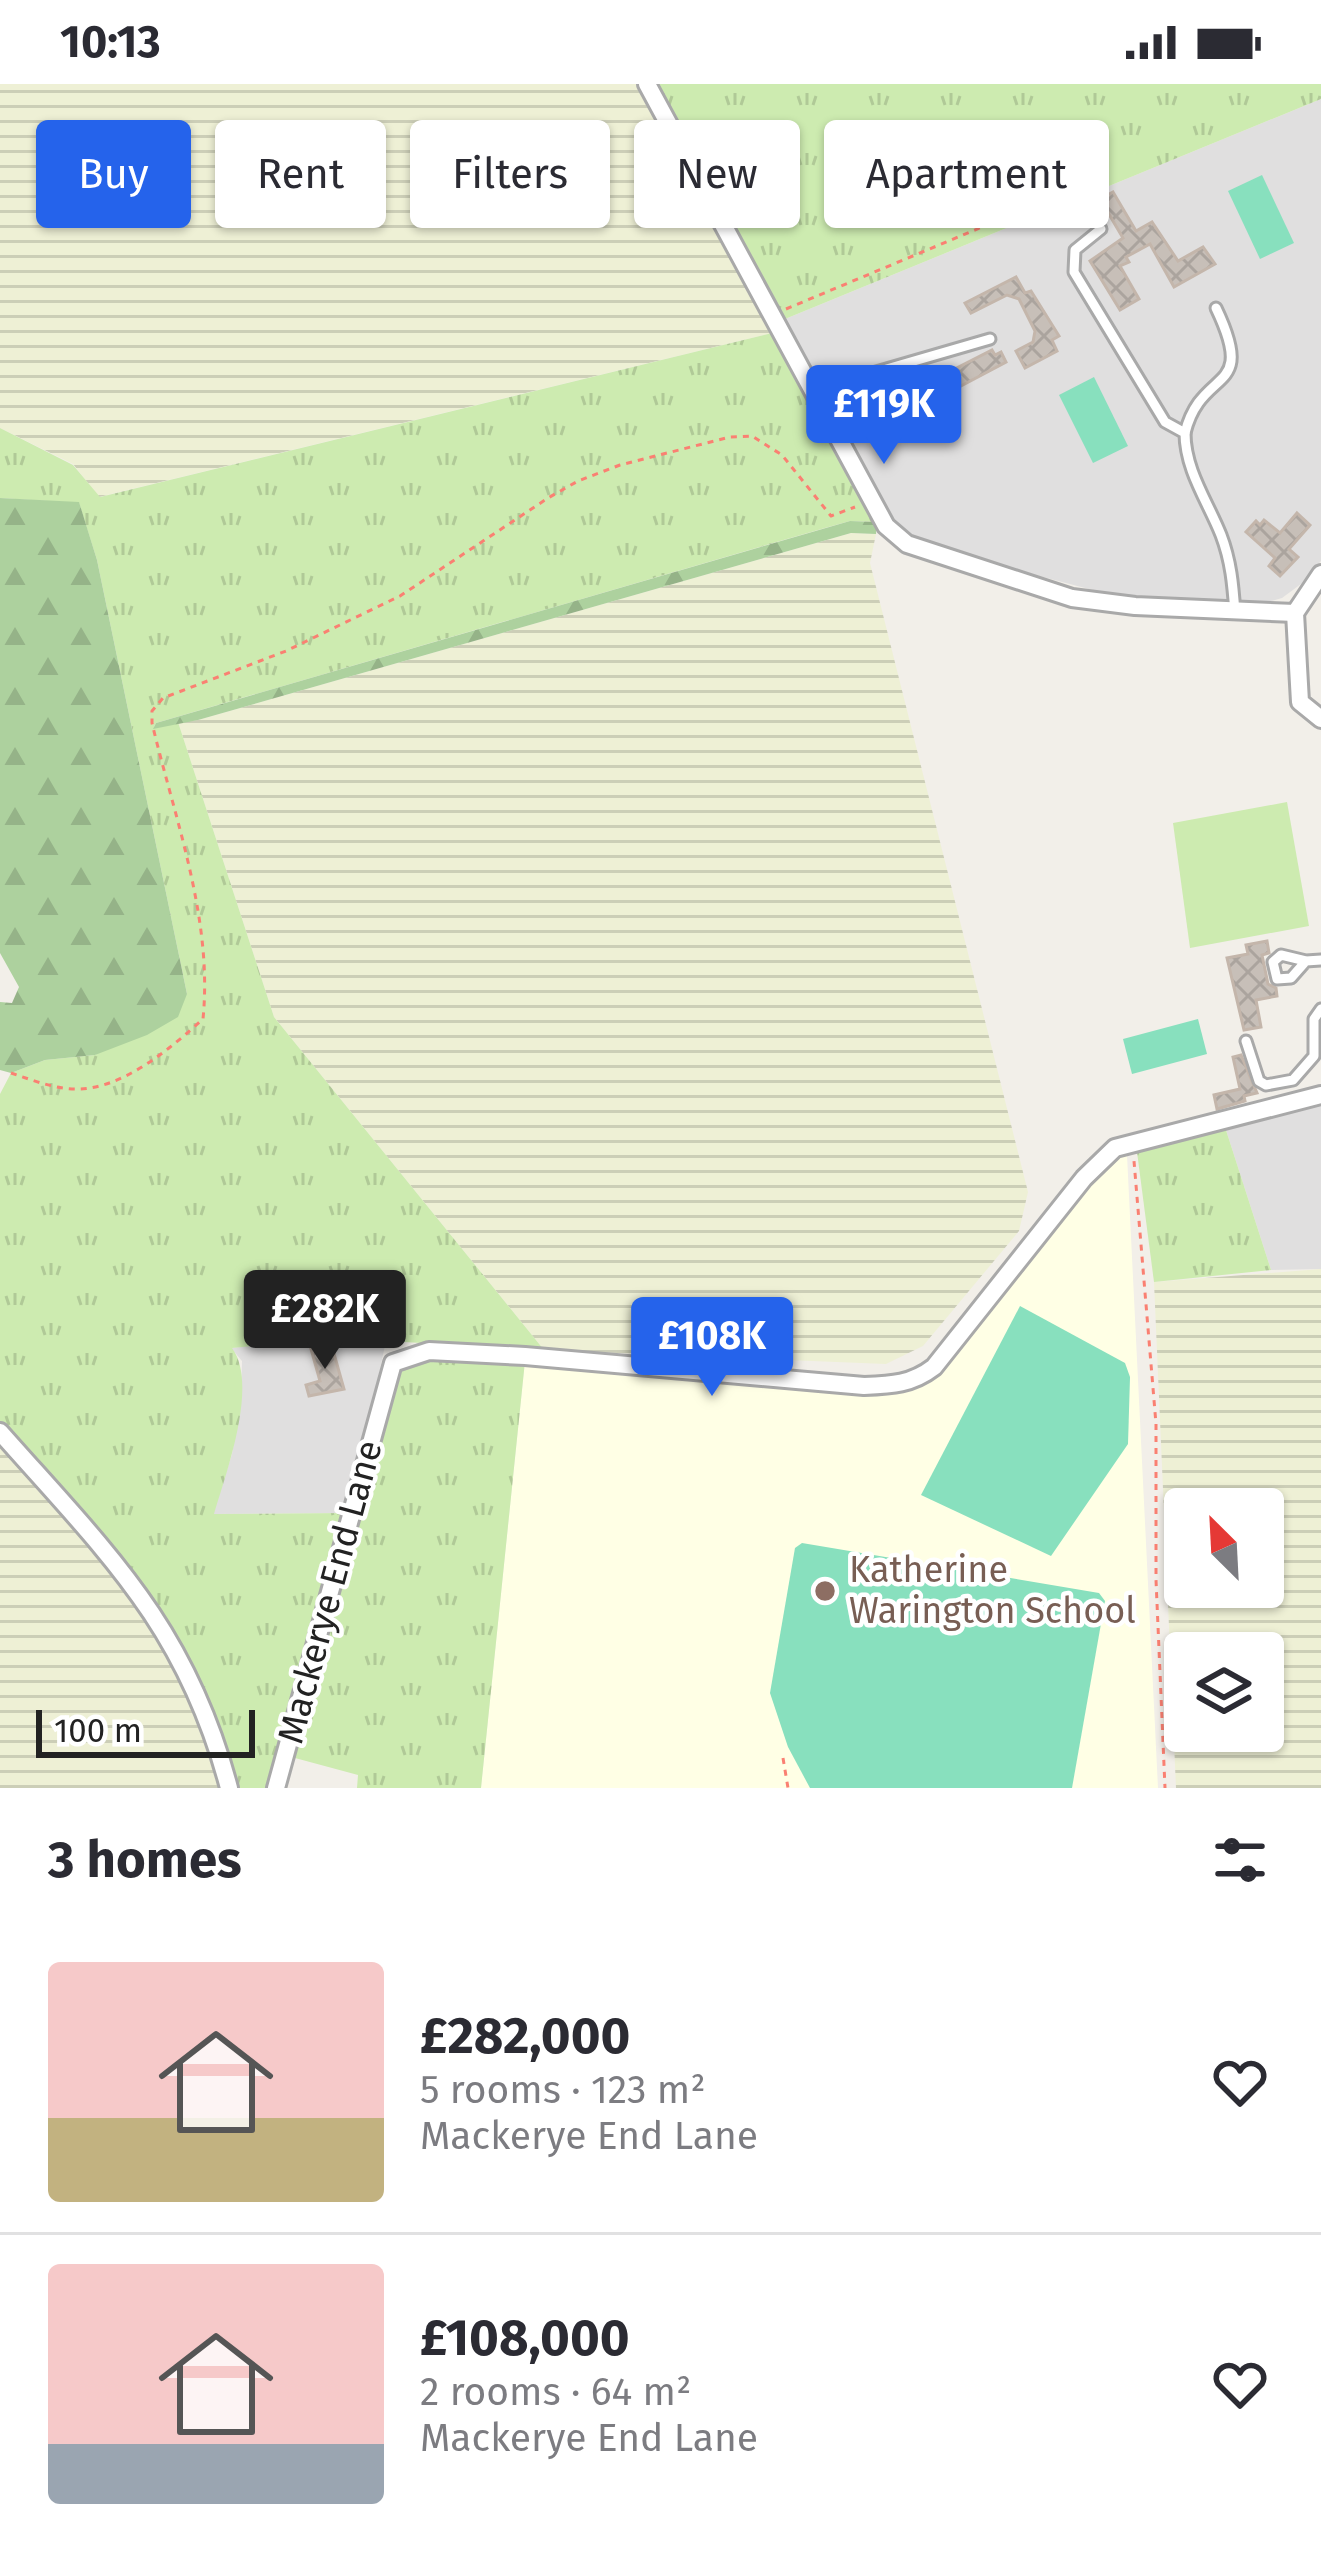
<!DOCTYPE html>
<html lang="en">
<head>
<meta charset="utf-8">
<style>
	:root { --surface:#fff; --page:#f2f2f3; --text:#2b2b33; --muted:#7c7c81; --line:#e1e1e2; --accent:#2563eb }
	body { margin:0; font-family:"Fira Sans",sans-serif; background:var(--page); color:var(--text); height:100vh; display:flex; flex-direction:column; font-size:45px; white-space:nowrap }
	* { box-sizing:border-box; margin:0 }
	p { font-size:39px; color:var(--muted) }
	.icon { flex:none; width:66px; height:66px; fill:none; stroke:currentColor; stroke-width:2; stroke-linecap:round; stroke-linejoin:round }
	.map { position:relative; height:1704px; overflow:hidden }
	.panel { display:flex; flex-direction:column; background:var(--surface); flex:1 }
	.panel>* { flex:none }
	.top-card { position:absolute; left:36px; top:36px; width:1251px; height:108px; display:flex; gap:24px }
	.needle { width:78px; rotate:336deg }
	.fabs { position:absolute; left:1164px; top:1404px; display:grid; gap:24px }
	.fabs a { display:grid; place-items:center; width:120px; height:120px; border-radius:12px; background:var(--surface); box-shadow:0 3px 9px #0004; font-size:60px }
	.scale { position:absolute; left:36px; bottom:30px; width:219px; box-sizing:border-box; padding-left:12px; border:6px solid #222; border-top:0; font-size:33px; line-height:42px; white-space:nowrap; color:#222; -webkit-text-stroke:9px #fff; paint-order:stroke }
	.price { position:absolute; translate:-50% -102px; padding:0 27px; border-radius:12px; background:var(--accent); color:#fff; font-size:39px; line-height:78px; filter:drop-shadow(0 3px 6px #0008) }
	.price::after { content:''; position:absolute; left:50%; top:72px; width:36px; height:27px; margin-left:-18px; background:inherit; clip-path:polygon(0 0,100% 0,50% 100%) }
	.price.current { background:#222; color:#fff }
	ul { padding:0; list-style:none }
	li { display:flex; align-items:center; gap:36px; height:300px; padding:0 48px }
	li+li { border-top:3px solid var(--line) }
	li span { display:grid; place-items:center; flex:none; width:336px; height:240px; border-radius:12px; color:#555 }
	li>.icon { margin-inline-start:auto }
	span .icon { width:144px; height:144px; fill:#fffc; stroke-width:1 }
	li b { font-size:51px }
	h2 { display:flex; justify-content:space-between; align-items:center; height:144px; padding:0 48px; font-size:51px }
	.tag { padding:0 42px; border-radius:12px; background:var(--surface); box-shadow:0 3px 9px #0004; font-size:42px; line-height:108px }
	.tag.current { background:var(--accent); color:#fff }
	.status { display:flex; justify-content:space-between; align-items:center; height:84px; padding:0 60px; background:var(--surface); direction:ltr }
	.status svg { height:33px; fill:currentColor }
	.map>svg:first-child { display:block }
	.residential { fill:#e0dfdf }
	.education { fill:#ffffe5 }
	.farmland { fill:url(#farmland-rules); fill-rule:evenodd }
	.grass { fill:url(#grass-tufts) }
	.forest { fill:url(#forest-firs) }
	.garden { fill:#cdebb0 }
	.pitch { fill:#88e0be }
	.building { fill:url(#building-cross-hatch); stroke:#c4b6ab; stroke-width:3 }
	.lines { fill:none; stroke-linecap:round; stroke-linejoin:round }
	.service-casing { stroke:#a9a9a9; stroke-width:15 }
	.minor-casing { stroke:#a9a9a9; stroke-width:22 }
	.path { stroke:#fa8072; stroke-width:3; stroke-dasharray:6 6; stroke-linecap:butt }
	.service { stroke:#fff; stroke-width:9 }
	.minor { stroke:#fff; stroke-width:16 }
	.education-dot { fill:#8d6e63; stroke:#fff; stroke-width:4.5 }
	.labels { text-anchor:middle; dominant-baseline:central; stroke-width:9; stroke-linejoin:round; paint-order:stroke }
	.education-label { font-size:36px; fill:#785e54; stroke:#fff; text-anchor:start }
	.street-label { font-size:36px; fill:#222; stroke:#fff }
</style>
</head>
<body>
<div class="status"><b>10:13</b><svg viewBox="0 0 49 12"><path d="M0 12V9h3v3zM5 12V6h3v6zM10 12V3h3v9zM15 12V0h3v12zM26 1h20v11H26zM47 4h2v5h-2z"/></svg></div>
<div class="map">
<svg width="1321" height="1704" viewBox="0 0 1321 1704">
	<defs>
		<pattern id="farmland-rules" width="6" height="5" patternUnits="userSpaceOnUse" patternTransform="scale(3)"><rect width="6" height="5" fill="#eef0d5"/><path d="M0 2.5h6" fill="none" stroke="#ccceb7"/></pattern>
		<pattern id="grass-tufts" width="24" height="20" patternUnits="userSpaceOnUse" patternTransform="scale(3)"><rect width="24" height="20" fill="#cdebb0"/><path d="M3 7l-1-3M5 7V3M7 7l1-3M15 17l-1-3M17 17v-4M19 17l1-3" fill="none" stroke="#b0c997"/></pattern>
		<pattern id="forest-firs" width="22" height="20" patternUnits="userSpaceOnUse" patternTransform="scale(3)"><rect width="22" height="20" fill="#add19e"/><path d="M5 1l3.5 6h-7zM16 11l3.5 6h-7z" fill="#95b388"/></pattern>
		<pattern id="building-cross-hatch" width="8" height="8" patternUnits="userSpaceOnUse" patternTransform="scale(3)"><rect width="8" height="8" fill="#c7bfb8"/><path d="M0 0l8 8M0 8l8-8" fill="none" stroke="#aba49e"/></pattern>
	</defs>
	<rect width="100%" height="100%" fill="#f2efe9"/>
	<g class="residential">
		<polygon points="1321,15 1321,477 1301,500 1282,514 1262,520 1207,524 1112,511 981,477 916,454 899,440 884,424 785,235"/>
		<polygon points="1321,1020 1321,1185 1271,1186 1225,1043"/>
		<polygon points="367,1251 386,1257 349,1429 213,1430 232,1370 241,1317 242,1277 231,1264"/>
	</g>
	<polygon class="education" points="1127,1071 1158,1704 481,1704 525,1277 892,1309 912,1306 931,1297 941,1287 1093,1097 1119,1073"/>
	<g class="farmland">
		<polygon points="0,0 637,0 776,248 99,413 73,380 0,344"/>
		<polygon points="851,449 876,450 870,479 1028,1108 1019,1147 923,1262 886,1280 544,1266 274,933 178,638 198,636"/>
		<path d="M1321,1185V1704H1176L1154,1198ZM1185,1425H1263V1503H1185ZM1185,1569H1263V1647H1185Z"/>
		<polygon points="0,1359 118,1490 181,1584 222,1704 0,1704"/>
	</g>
	<g class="grass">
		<polygon points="658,0 1321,0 1321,15 785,235"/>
		<path d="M776,248L877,438L850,437L825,444L156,639L154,643L178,638L274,933L544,1266L386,1257L367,1251L232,1264C259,1300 226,1389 214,1430L349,1429L270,1704H234C207,1550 99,1450 0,1338V1010L11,989L45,976L95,971L187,910L97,476L79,419L0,414V344L73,381L100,413Z"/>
		<polygon points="1225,1043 1271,1186 1154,1198 1137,1068"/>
		<polygon points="417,1274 525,1277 481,1704 357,1704 358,1691 295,1674 395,1287"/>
	</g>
	<g class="forest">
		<polygon points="0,414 79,418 97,476 187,910 178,933 147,951 95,971 45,976 11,989 0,986 0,918 12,919 19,903 0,869"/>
		<polygon points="850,437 877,438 876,450 851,449 198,636 153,645 156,639"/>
	</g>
	<polygon class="garden" points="1287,718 1309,842 1190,864 1173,739"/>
	<g class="pitch">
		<polygon points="1262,91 1294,159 1260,175 1228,107"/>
		<polygon points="1094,293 1128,362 1093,379 1059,311"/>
		<polygon points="1198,935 1207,970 1132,990 1123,955"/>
		<polygon points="1020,1222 1125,1279 1130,1293 1128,1360 1051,1472 921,1411"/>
		<polygon points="802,1459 1099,1509 1105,1517 1072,1704 810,1704 788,1663 770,1609 795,1464"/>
	</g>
	<g class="building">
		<polygon points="1113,108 1136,147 1152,138 1178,177 1203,163 1215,180 1174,203 1150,160 1126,173 1129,178 1120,182 1139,215 1120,226 1090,177 1123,154 1100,115"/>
		<polygon points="1016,193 1025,209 1031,207 1059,252 1052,256 1057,267 1025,284 1016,267 1033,258 1035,247 1019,215 1007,211 971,229 965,219"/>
		<polygon points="992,266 995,271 1001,268 1006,278 959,303 951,287"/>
		<polygon points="1297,429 1310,441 1289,465 1298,473 1280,492 1269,482 1275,474 1246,448 1256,437 1260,441 1264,436 1280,449"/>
		<polygon points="1267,857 1269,869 1262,871 1268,900 1276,904 1277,912 1256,916 1261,943 1244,946 1227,874 1248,870 1246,861"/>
		<polygon points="1241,971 1257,1009 1244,1012 1245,1017 1217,1025 1214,1011 1240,1005 1233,973"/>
		<polygon points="331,1259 344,1305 309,1312 306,1301 320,1297 311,1265"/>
	</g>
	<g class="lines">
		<g class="service-casing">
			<g id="service">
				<path d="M1101,145L1075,166L1074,188L1165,338L1185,349C1185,386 1208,418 1221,451C1231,477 1233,501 1235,529"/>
				<polyline points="814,306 990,255"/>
				<path d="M1185,349C1202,281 1258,312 1216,224"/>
				<polyline points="1306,877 1291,894 1277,895 1273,878 1281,871 1306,877 1321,876"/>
				<polyline points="1246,957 1259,997 1266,1001 1293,996 1314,972 1314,935 1321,925"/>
			</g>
		</g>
		<g class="minor-casing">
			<g id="minor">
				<polyline points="647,0 873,418 886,442 907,460 1072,514 1135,522 1295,529"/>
				<polyline points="1321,490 1295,529 1300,618 1321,635"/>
				<path d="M0,1348C107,1469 186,1542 229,1704"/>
				<path d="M276,1704L393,1279L429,1267L525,1272L864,1302C892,1301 912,1300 934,1283L1084,1094L1115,1064L1321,1011"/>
			</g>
		</g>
		<g class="path">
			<polyline points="786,225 1006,133"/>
			<path d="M11,989C32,996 54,1005 77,1005C123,1005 171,964 203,935C213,835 175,736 152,639V627L163,614L286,567L400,512L548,414L578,397L620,381L730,353L752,352L782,371L831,432L855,423"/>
			<polyline points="1134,1077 1156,1340 1156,1496 1165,1704"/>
			<polyline points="783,1674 788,1704"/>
		</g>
		<use href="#service" class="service"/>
		<use href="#minor" class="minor"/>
	</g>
	<circle class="education-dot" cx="825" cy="1507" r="12"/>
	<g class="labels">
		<g class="education-label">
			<text x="849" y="1486">Katherine<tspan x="849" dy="41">Warington School</tspan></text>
		</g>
		<g class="street-label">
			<text transform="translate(330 1508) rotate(-75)">Mackerye End Lane</text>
		</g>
	</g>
</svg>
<div class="fabs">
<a><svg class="needle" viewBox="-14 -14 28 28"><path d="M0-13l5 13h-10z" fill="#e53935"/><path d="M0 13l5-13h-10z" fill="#7c7c81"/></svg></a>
<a><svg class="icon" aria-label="layers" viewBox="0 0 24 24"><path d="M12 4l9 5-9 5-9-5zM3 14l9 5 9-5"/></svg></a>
</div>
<div class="scale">100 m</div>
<b class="price" style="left:884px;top:383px">£119K</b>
<b class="price current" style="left:325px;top:1288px">£282K</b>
<b class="price" style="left:712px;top:1315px">£108K</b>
<div class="top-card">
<a class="tag current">Buy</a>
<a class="tag">Rent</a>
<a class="tag">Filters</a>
<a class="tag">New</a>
<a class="tag">Apartment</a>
</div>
</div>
<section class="panel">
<h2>3 homes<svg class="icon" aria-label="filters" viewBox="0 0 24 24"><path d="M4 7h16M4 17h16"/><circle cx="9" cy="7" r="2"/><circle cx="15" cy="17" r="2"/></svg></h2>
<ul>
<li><span style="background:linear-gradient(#f6c9c9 65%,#c2b280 0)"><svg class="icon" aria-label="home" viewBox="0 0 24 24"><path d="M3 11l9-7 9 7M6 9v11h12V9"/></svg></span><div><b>£282,000</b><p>5 rooms · 123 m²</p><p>Mackerye End Lane</p></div><svg class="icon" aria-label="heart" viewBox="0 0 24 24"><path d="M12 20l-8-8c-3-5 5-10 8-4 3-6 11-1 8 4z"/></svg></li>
<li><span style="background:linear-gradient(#f6c9c9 75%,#9aa5b1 0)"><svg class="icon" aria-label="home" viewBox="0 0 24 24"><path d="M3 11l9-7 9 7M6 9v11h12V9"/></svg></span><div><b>£108,000</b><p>2 rooms · 64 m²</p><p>Mackerye End Lane</p></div><svg class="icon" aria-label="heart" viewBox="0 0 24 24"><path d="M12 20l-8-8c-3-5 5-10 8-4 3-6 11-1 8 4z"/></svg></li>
</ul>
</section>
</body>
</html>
